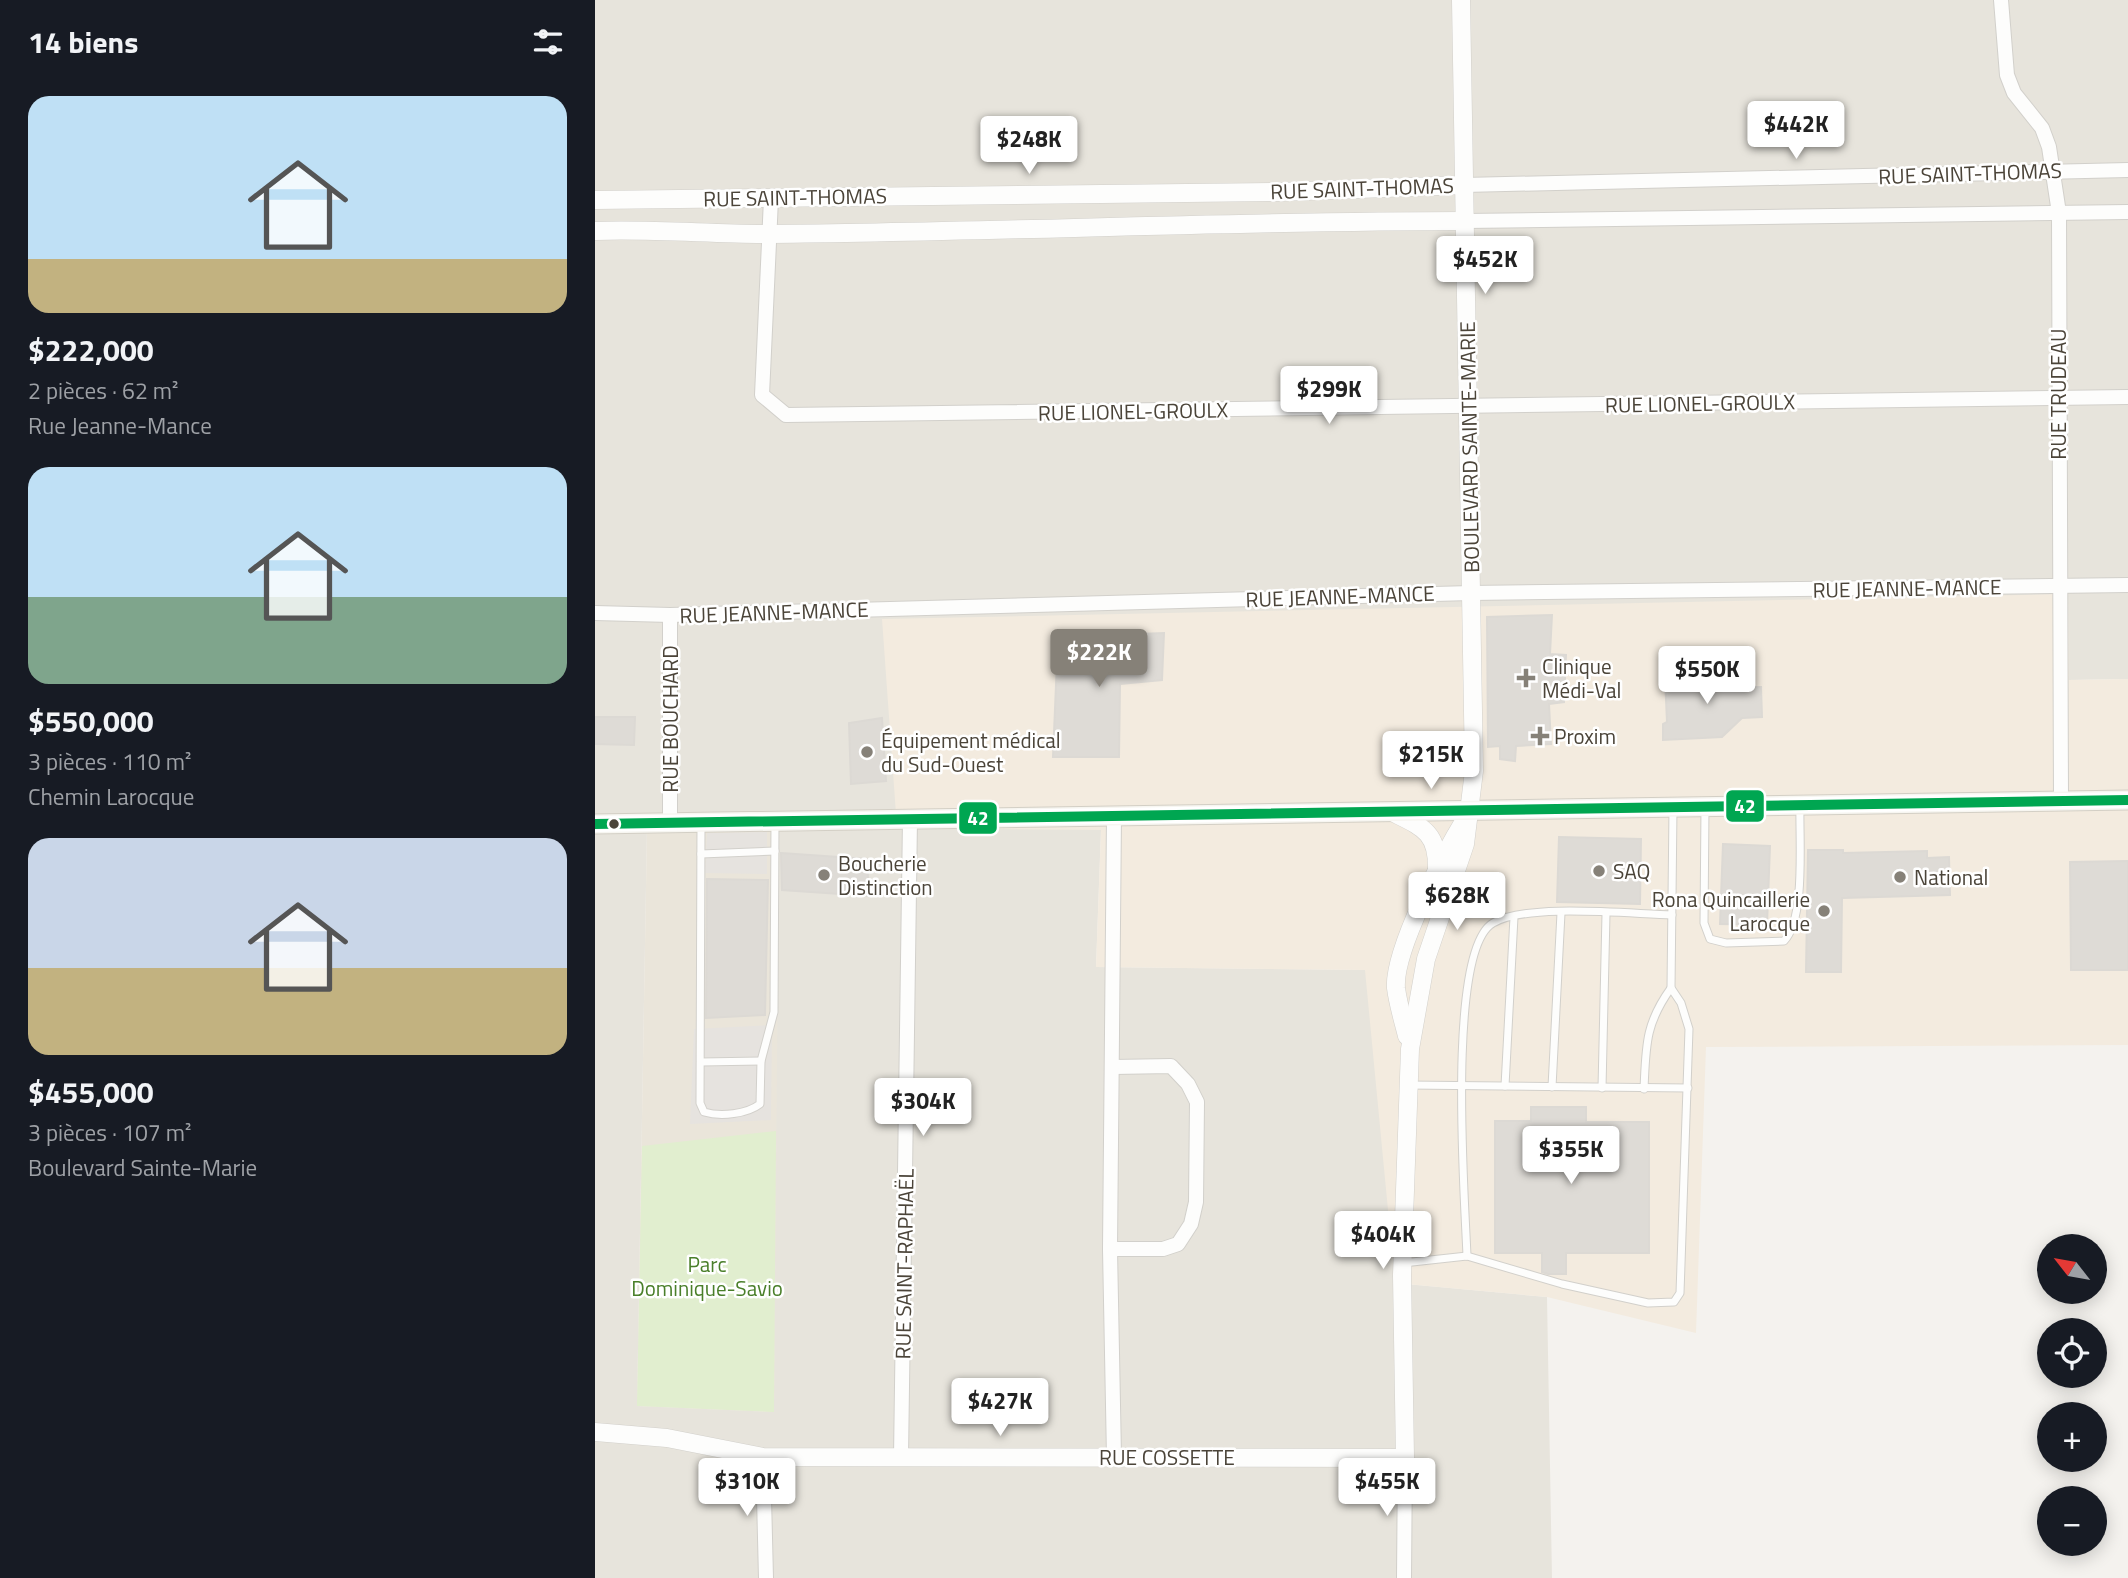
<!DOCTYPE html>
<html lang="fr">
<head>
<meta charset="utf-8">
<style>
	:root { --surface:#171b24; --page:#242831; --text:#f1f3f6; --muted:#9ea1a6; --accent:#868178 }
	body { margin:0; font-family:"Titillium Web",sans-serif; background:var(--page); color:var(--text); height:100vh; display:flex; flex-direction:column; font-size:26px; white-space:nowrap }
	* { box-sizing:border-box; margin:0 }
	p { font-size:23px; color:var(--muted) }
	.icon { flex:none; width:38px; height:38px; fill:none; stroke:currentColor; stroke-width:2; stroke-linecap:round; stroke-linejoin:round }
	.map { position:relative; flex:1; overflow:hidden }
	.side { display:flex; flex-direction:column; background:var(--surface); width:595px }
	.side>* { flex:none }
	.needle { width:46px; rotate:301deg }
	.controls { position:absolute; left:1442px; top:1234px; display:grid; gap:14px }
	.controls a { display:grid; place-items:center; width:70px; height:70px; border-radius:50%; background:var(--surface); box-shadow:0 4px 18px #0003; font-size:35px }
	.price { position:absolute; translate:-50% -60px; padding:0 16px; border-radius:7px; background:#fff; color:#222; font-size:23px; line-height:46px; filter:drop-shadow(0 2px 4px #0008) }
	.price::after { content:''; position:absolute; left:50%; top:42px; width:21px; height:16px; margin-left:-10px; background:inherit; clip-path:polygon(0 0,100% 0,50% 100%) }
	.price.on { background:var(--accent); color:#fff }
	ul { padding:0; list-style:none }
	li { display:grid; align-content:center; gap:14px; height:371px; padding:0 28px }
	li span { display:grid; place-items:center; height:217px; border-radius:21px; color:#555 }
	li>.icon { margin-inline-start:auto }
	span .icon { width:126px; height:126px; fill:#fffc; stroke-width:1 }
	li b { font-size:30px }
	h2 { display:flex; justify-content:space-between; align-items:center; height:84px; padding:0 28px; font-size:30px }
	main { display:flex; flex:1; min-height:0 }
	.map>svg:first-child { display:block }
	.residential { fill:#e7e4dc; fill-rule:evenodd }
	.commercial { fill:#f3ebdf }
	.education { fill:#eae5da }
	.green { fill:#e1eecf }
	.parking { fill:#e6e3df }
	.building { fill:#dedbd6; stroke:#dcd9d4; stroke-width:2 }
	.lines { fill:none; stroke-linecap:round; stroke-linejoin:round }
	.service-casing { stroke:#d2d0cb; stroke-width:9 }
	.minor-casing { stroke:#d2d0cb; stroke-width:16 }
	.tertiary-casing { stroke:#d2d0cb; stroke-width:19 }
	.secondary-casing { stroke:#d3cfc5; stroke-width:21 }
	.service { stroke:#fdfdfc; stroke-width:7 }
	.minor { stroke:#fdfdfc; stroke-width:14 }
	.tertiary { stroke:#fdfdfc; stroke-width:18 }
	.secondary { stroke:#f7f6f1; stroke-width:19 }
	.bus-1-casing { stroke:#fff; stroke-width:16 }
	.bus-1 { stroke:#00a651; stroke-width:10 }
	.poi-dot { fill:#868178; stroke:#fff; stroke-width:2.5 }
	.bus-dot { fill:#4b4439; stroke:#fff; stroke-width:2.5 }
	.labels { text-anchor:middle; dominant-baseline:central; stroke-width:5; stroke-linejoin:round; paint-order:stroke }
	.street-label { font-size:21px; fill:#4b4439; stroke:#fff }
	.poi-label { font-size:21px; fill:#4b4439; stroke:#fff; text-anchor:start }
	.park-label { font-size:21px; fill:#4a7f2a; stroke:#fff }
	.line-badge { stroke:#fff; stroke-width:2.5 }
	.badge-label { font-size:19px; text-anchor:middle; font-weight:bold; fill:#fff }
</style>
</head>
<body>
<main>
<section class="side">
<h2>14 biens<svg class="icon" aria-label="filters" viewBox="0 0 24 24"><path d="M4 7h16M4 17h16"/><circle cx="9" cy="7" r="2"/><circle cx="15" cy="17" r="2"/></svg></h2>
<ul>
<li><span style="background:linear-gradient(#bfe0f5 75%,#c2b280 0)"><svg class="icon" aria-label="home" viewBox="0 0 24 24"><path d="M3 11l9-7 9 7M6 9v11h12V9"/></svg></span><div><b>$222,000</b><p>2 pièces · 62 m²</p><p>Rue Jeanne-Mance</p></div></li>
<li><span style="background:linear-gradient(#bfe0f5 60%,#7fa58c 0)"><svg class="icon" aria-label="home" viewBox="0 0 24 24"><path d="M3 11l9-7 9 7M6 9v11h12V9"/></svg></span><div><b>$550,000</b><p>3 pièces · 110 m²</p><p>Chemin Larocque</p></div></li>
<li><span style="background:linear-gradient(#c9d6e8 60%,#c2b280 0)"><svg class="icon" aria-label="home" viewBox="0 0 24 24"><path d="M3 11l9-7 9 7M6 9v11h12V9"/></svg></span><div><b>$455,000</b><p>3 pièces · 107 m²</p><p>Boulevard Sainte-Marie</p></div></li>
</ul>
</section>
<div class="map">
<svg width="1533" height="1578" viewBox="0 0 1533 1578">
	<rect width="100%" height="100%" fill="#f4f2ee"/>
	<path class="residential" d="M0,0H1533V679L1474,680L1473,595L302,828L506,829L501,967L770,970L804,1025L800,1283L952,1297L957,1578H0ZM52,828L179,1412H178L42,1406Z"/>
	<polygon class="commercial" points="1473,594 1474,680 1533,679 1533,1045 1111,1047 1101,1333 952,1297 800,1283 770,970 501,967 506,830 302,828 287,619"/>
	<polygon class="education" points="184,827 179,1412 42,1406 52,829"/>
	<polygon class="green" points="181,1131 179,1412 42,1406 47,1146"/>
	<g class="parking">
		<polygon points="172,832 172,874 110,873 112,833"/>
		<polygon points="177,1025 176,1120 95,1124 99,1029"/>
	</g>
	<g class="building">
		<polygon points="957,615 955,654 971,655 969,702 954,704 956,744 921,746 920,761 905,759 905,746 893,747 892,617"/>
		<polygon points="569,633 567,680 525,684 524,757 458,757 463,637"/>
		<polygon points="1132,674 1133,688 1166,687 1167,717 1147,718 1127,737 1068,740 1068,724 1072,722 1070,677"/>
		<polygon points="0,717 40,717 39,745 0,744"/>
		<polygon points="287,718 291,781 256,784 254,723"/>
		<polygon points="964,837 1046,839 1045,904 962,902"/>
		<polygon points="1128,844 1175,846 1172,925 1125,924"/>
		<polygon points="1213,850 1248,850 1248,853 1332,851 1332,858 1354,857 1355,895 1247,898 1246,972 1211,972"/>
		<polygon points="186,853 272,859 274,896 187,890"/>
		<polygon points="1533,861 1533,970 1476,970 1475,862"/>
		<polygon points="112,879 173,880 170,1015 111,1018"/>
		<polygon points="936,1107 991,1107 991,1122 1054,1122 1054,1253 971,1253 971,1274 953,1274 947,1272 947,1253 900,1253 900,1121 936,1121"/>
	</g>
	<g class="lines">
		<g class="service-casing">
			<g id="service">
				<path d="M1110,807L1109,923L1115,939L1131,943L1189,941C1211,918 1204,840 1205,806"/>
				<path d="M106,823L105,1103L109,1112C126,1117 152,1114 165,1104L166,1061L179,1012L180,822"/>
				<polyline points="106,854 180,851"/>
				<polyline points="106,1062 166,1061"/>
				<polyline points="813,1085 1093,1088"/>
				<polyline points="910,1086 919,917"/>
				<polyline points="957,1087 966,913"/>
				<polyline points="1007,1088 1011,914"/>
				<path d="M1049,1089C1051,1046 1050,1024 1076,988"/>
				<path d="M872,1256C870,1201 851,950 898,923C932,903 1034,914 1077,915"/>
				<polyline points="808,1263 872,1256 967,1284 1053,1303 1079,1302 1085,1293 1094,1029 1086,1003 1076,988 1078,808"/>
			</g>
		</g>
		<g class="minor-casing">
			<g id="minor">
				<polyline points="1406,0 1412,75 1419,93 1447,128 1454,147 1464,213 1466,801"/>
				<polyline points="869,185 1533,170"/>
				<polyline points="176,199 167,395 191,415 1533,397"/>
				<polyline points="870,221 1533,212"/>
				<polyline points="0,613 75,615 876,593 1533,585"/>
				<polyline points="75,823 75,615"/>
				<polyline points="515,1249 568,1249 583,1244 596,1224 601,1202 602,1102 593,1084 576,1066 518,1067"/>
				<polyline points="168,1457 171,1578"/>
				<polyline points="306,1457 315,819"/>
				<polyline points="519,1457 515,1249 519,816"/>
				<polyline points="809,1578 810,1458"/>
			</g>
		</g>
		<g class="tertiary-casing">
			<g id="tertiary">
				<polyline points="0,200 684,192 869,185"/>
				<path d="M0,231C59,229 116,234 175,234C407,232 638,221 870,221"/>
				<path d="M797,812C827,827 843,832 842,869"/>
				<path d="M812,1036C808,1020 803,1004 801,988C798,951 850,852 871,818"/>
				<polyline points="0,1432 72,1438 168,1457 810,1458 807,1275 815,1049 831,959 870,844 879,771 866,0"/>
			</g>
		</g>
		<g class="secondary-casing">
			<polyline id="secondary" points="0,824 1533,800"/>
		</g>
		<use href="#service" class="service"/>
		<use href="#minor" class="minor"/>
		<use href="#tertiary" class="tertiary"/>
		<use href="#secondary" class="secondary"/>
		<g class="bus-1-casing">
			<polyline id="bus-1" points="0,824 1533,800"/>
		</g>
		<use href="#bus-1" class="bus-1"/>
	</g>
	<g class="poi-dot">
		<path d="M927.5 667.5h7v7h7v7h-7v7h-7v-7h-7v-7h7z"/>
		<path d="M941.5 725.5h7v7h7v7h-7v7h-7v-7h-7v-7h7z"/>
		<circle cx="272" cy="752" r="7"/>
		<circle cx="1004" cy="871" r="7"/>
		<circle cx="229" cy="875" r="7"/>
		<circle cx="1305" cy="877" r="7"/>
		<circle cx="1229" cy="911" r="7"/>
	</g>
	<circle class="bus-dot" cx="19" cy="824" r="6"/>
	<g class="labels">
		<g class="street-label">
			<text transform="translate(1375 173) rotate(-2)">RUE SAINT-THOMAS</text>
			<text transform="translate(767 188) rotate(-2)">RUE SAINT-THOMAS</text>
			<text transform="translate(200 197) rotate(-1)">RUE SAINT-THOMAS</text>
			<text transform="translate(1463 394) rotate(-90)">RUE TRUDEAU</text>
			<text transform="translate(1105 403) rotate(-1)">RUE LIONEL-GROULX</text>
			<text transform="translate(538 411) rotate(-1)">RUE LIONEL-GROULX</text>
			<text transform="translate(874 447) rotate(-91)">BOULEVARD SAINTE-MARIE</text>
			<text transform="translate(1312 588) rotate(-1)">RUE JEANNE-MANCE</text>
			<text transform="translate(745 596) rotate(-2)">RUE JEANNE-MANCE</text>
			<text transform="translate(179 612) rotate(-2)">RUE JEANNE-MANCE</text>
			<text transform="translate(75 719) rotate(-90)">RUE BOUCHARD</text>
			<text transform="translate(309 1264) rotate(-89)">RUE SAINT-RAPHAËL</text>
			<text x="572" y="1457">RUE COSSETTE</text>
		</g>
		<g class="poi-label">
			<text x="947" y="666">Clinique<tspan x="947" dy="24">Médi-Val</tspan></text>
			<text x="959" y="736">Proxim</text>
			<text x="286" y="740">Équipement médical<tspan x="286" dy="24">du Sud-Ouest</tspan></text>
			<text x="243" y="863">Boucherie<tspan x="243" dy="24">Distinction</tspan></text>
			<text x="1018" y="871">SAQ</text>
			<text x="1319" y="877">National</text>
			<text x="1215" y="899" text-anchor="end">Rona Quincaillerie<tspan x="1215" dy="24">Larocque</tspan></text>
		</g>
		<g class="park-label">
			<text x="112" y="1264">Parc<tspan x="112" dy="24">Dominique-Savio</tspan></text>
		</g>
	</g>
	<g class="line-badge">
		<rect x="1130" y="789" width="40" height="34" rx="7" fill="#00a651"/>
		<rect x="363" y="801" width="40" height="34" rx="7" fill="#00a651"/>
	</g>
	<g class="badge-label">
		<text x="1150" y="813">42</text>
		<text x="383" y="825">42</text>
	</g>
</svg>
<div class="controls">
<a><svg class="needle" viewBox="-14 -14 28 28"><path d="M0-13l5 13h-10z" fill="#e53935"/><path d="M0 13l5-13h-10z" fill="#9ea1a6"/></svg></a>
<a><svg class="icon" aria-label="locate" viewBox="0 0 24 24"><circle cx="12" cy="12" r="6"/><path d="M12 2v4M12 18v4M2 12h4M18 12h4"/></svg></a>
<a>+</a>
<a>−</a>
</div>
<b class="price" style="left:1201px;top:161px">$442K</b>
<b class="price" style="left:434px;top:176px">$248K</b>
<b class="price" style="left:890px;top:296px">$452K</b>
<b class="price" style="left:734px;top:426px">$299K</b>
<b class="price on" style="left:504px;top:689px">$222K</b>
<b class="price" style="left:1112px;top:706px">$550K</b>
<b class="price" style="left:836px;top:791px">$215K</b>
<b class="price" style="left:862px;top:932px">$628K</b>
<b class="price" style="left:328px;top:1138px">$304K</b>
<b class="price" style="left:976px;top:1186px">$355K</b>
<b class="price" style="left:788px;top:1271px">$404K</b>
<b class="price" style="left:405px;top:1438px">$427K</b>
<b class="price" style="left:152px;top:1518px">$310K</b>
<b class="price" style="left:792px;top:1518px">$455K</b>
</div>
</main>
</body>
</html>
